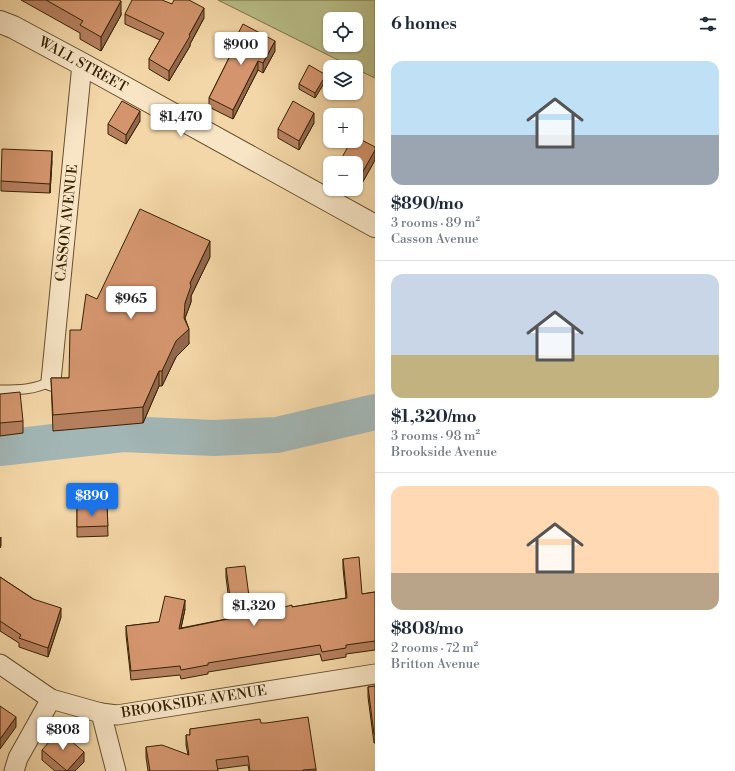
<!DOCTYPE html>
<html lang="en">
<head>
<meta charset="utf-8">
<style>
	:root { --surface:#fff; --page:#f2f2f3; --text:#1f2937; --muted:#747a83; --line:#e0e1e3; --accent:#1a73e8 }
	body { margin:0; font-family:"Libre Bodoni",serif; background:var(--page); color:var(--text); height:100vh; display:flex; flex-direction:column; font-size:15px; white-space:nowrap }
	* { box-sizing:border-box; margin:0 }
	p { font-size:13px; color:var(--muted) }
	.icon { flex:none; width:22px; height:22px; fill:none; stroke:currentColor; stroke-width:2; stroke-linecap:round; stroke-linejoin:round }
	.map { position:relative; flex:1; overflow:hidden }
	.panel { display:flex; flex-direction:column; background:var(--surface); width:360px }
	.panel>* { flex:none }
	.fabs { position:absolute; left:323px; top:12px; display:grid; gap:8px }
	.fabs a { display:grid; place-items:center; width:40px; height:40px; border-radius:8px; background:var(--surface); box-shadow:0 1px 3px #0004; font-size:20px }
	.price { position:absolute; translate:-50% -34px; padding:0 9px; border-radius:4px; background:#fff; color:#222; font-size:13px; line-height:26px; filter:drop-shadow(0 1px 2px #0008) }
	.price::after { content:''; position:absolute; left:50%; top:24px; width:12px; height:9px; margin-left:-6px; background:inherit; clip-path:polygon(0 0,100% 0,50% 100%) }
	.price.selected { background:var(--accent); color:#fff }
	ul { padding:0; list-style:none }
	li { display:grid; align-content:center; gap:8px; height:212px; padding:0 16px }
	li+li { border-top:1px solid var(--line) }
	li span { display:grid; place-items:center; height:124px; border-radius:12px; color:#555 }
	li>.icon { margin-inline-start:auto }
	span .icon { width:72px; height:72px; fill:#fffc; stroke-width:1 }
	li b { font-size:17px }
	h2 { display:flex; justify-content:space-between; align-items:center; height:48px; padding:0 16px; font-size:17px }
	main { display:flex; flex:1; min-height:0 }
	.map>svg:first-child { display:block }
	.green { fill:#b9bf8a; stroke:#787047; fill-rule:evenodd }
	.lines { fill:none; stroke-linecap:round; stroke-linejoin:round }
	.river { stroke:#a2b6b5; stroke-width:36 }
	.service-casing { stroke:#664f2d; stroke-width:11 }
	.minor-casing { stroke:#664f2d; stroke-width:21 }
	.tertiary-casing { stroke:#664f2d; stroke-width:24 }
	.service { stroke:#f8e5c6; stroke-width:9 }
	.minor { stroke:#f8e5c6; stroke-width:19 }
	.tertiary { stroke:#f8e5c6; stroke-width:22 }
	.wall { fill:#b6805f; stroke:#362204 }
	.shaded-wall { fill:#94684d; stroke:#362204 }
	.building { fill:#d4956e; stroke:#362204 }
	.labels { text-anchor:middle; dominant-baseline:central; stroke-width:3; stroke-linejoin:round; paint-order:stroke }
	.street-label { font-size:14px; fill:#362204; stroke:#f8e5c6 }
</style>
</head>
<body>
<main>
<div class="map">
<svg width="375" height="771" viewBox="0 0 375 771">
	<rect width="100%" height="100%" fill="#f4d7a8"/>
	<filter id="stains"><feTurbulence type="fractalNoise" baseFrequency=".005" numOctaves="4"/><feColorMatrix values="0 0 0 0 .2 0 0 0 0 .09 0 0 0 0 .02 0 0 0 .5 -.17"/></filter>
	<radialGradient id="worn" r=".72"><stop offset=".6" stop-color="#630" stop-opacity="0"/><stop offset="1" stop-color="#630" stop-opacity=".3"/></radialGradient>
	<path class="green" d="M218,0H375V78L356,69V67H352ZM330,19H356V45H330Z"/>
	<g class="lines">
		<polyline class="river" points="0,448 123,434 214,438 277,435 375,412"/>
		<g class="service-casing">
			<path id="service" d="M0,390C18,390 35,390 51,381"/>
		</g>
		<g class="minor-casing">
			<g id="minor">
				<polyline points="51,381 82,64"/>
				<polyline points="0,664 51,699 101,713 117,715 375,674"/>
				<polyline points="101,713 116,771"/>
				<polyline points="14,771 18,758 51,699"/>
			</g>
		</g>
		<g class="tertiary-casing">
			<polyline id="tertiary" points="0,22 13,27 82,64 375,226"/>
		</g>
		<use href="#service" class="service"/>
		<use href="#minor" class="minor"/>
		<use href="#tertiary" class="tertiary"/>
	</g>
	<g class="wall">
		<polygon points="21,0 119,0 121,15 101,51 80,39 80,33"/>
		<polygon points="172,4 204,18 190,44 190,46 169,81 149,69 149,59 160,40 125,24 125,14"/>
		<polygon points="231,47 275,51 263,73 258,70 233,119 209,107 209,98 231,54"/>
		<polygon points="326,80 315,98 299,89 299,84"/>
		<polygon points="140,121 126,144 108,134 108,124"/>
		<polygon points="314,123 299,150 278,138 278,129"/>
		<polygon points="375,147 375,160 361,185 356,182 356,163"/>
		<polygon points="52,161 50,193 1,191 1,181"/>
		<polygon points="210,257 191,296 191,302 185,318 189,344 176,357 162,386 159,386 143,423 53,431 51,378 69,378 81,330 97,299"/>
		<polygon points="0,394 23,421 23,433 0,436"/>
		<polygon points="107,506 108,536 77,537 77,507"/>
		<polygon points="343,559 362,594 375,592 375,650 346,654 346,657 322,661 320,654 208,672 208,674 181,679 180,675 131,680 126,635 126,626 159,622 185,609 181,628 231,618 226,577 226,568 250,604 292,607 346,598 343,568"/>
		<polygon points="0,577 61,617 48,657 19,647 19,643 0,631"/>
		<polygon points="375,686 375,743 374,743 368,697 368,687"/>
		<polygon points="261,723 316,769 316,771 249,771 248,765 217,769 218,771 148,771 146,757 146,747 188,755 186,745 186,735 190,735 190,729"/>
		<polygon points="42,750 84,762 75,771 55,771 42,760"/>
	</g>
	<g class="shaded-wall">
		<polygon points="121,1 121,15 101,51 101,37"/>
		<polygon points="204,8 204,18 190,44 190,46 169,81 169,71"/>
		<polygon points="275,41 275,51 263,73 263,63"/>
		<polygon points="258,61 258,70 233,119 233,110"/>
		<polygon points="326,75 326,80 315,98 315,93"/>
		<polygon points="140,111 140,121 126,144 126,135"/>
		<polygon points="314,113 314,123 299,150 299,141"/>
		<polygon points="375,150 375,160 361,185 361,175"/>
		<polygon points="52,151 52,161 50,193 50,184"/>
		<polygon points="210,241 210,257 191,296 191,302 185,318 189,329 189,344 176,357 162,386 162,371 185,303 190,283"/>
		<polygon points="159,371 159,386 143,423 143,407"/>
		<polygon points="1,537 1,546 0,548 0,539"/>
		<polygon points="185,600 185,609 179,638 179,629"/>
		<polygon points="61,608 61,617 48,657 48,648"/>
		<polygon points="16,717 16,727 0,749 0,739"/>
		<polygon points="84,752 84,762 75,771 67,771"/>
	</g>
	<g class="building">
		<polygon points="46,0 119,0 121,1 101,37 80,25 83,21"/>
		<polygon points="132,0 162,0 172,4 174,0 189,0 204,8 189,35 190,36 169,71 149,59 164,33 125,14"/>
		<polygon points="243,24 275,41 263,63 258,61 233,110 209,98 234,48 231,47"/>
		<polygon points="309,65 326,75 315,93 299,84"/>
		<polygon points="122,101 140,111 126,135 108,124"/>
		<polygon points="293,101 314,113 299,141 278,129"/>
		<polygon points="356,137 375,147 375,150 361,175 356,172 356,163 339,163 351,141 356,141"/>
		<polygon points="2,149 52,151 50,184 1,181"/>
		<polygon points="140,209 210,241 190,283 191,286 185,303 184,318 189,329 176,341 162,371 159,371 143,407 53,415 51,378 69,378 70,330 81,330 86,294 97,299"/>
		<polygon points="20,392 23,421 0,423 0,394"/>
		<polygon points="107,506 108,526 77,527 77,507"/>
		<polygon points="359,557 362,594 375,592 375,641 346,645 346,648 322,652 320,645 208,663 208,665 181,670 180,666 131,671 126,626 159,622 165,596 185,600 179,629 233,618 226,568 245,566 250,604 283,599 284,607 292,605 292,607 347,598 343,559"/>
		<polygon points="0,577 33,599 61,608 48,648 19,638 21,635 0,621"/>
		<polygon points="375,686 375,734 374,734 368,687"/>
		<polygon points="0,706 16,717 0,739"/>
		<polygon points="308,717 316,769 303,770 303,771 250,771 248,756 216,760 218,771 150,771 146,747 162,745 189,755 186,735 190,735 190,729 260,719 261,723 266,723"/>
		<polygon points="59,731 84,752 67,771 42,750"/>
	</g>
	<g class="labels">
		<g class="street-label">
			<text transform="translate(83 65) rotate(29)">WALL STREET</text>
			<text transform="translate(67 223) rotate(-84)">CASSON AVENUE</text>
			<text transform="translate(194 702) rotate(-9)">BROOKSIDE AVENUE</text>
		</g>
	</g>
	<rect width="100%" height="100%" filter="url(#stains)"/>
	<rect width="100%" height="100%" fill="url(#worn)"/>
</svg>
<div class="fabs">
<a><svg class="icon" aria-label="locate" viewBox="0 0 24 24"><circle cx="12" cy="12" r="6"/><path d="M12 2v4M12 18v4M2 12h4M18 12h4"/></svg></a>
<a><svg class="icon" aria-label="layers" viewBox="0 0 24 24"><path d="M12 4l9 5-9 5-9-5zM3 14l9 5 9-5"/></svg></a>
<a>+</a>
<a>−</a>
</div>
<b class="price" style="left:241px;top:66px">$900</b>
<b class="price" style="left:181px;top:138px">$1,470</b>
<b class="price" style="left:131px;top:320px">$965</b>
<b class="price selected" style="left:92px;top:517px">$890</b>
<b class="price" style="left:254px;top:627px">$1,320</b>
<b class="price" style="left:63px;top:751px">$808</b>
</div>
<section class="panel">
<h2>6 homes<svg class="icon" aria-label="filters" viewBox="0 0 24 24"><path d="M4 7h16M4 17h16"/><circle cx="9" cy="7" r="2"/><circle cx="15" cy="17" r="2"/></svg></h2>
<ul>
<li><span style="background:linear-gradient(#bfe0f5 60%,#9aa5b1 0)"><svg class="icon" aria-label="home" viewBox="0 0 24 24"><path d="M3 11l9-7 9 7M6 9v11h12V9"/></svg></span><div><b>$890/mo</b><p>3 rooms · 89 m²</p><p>Casson Avenue</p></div></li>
<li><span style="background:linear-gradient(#c9d6e8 65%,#c2b280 0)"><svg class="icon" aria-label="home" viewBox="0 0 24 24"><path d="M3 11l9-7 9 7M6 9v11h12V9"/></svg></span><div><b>$1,320/mo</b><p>3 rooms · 98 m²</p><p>Brookside Avenue</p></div></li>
<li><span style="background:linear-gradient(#ffd9b3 70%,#b9a48a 0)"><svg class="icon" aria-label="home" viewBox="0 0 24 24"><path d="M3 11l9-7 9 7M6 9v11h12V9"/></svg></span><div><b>$808/mo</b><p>2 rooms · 72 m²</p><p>Britton Avenue</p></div></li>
</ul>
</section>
</main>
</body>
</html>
